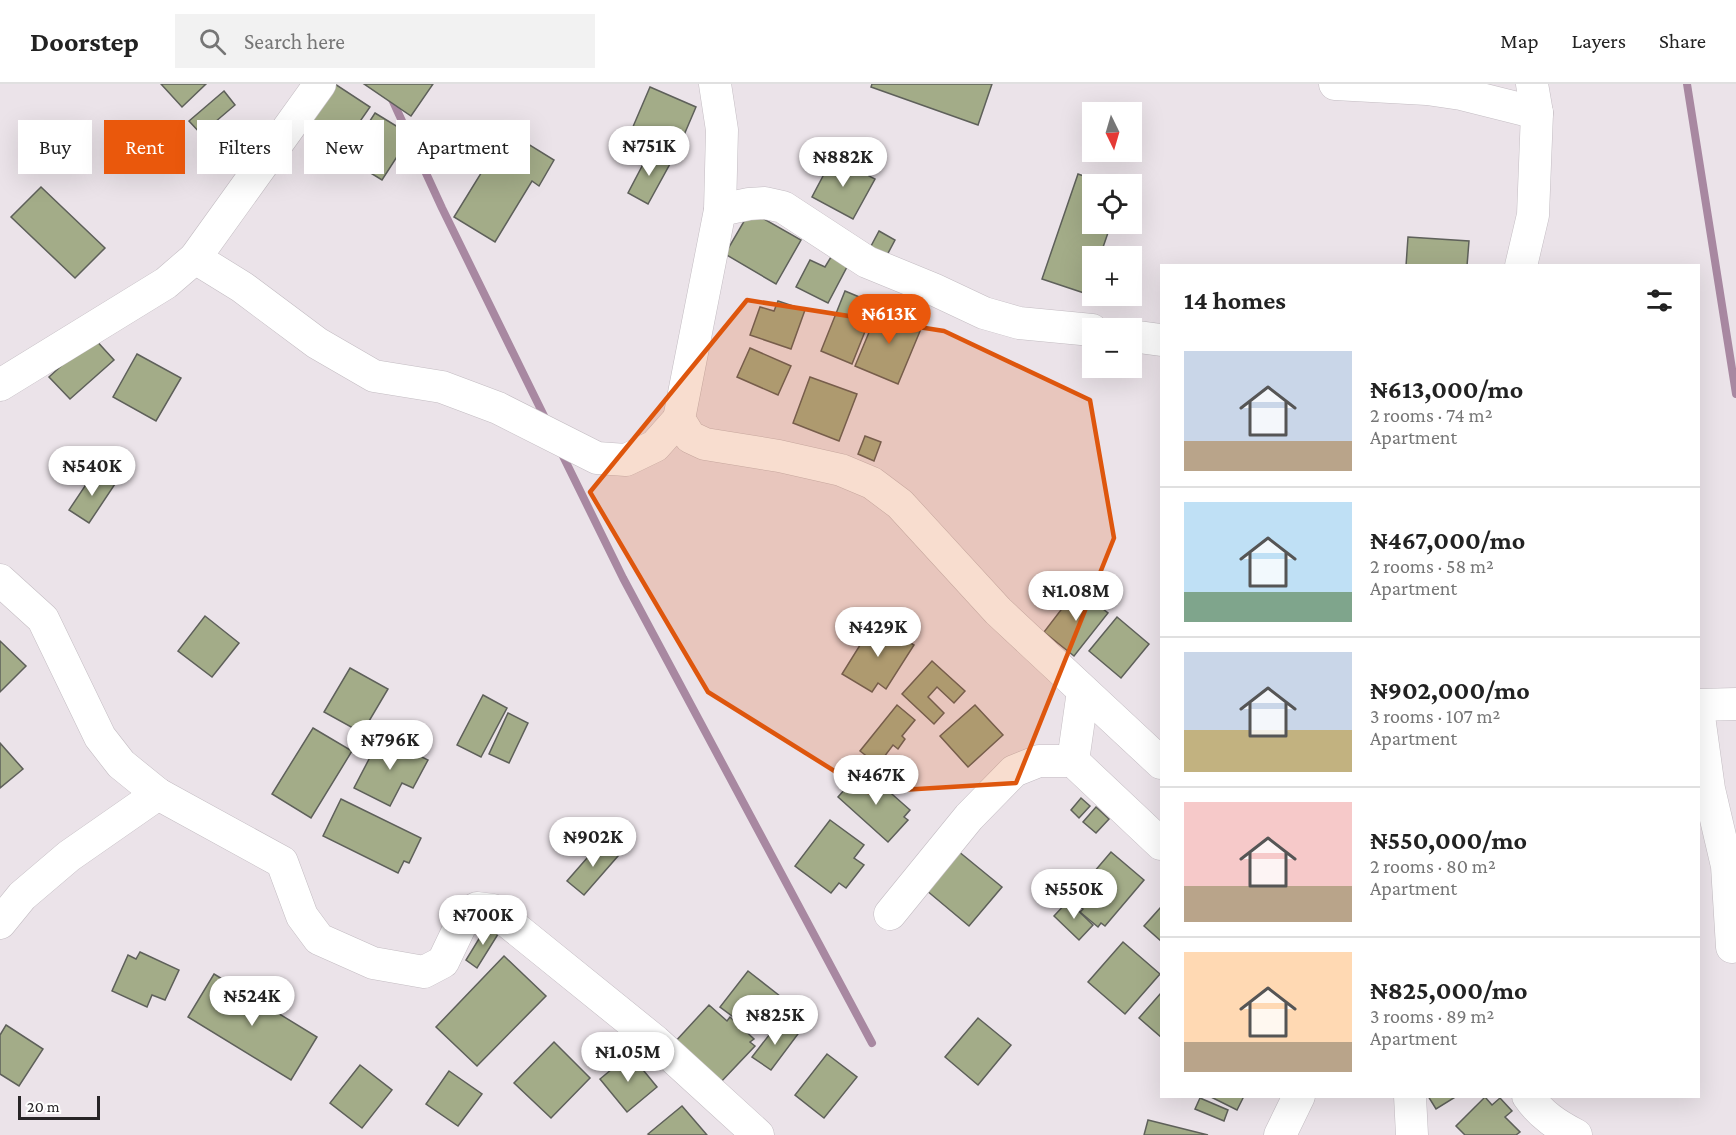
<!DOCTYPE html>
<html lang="en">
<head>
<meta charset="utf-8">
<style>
	:root { --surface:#fff; --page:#f2f2f2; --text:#222; --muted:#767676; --line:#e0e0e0; --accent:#ea580c }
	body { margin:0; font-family:"Crimson Pro",serif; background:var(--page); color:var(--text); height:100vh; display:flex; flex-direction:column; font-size:22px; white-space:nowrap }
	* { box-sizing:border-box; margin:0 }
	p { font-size:20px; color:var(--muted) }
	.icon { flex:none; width:33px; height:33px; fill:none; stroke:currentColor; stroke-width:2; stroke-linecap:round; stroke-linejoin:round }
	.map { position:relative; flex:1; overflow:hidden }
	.panel { position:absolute; left:1160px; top:180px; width:540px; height:834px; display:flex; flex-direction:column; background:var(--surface); border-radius:0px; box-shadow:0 6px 24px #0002 }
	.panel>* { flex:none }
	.banner { position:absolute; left:18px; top:36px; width:570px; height:54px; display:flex; gap:12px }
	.needle { width:39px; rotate:175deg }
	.controls { position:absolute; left:1082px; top:18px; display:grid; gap:12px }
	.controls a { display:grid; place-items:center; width:60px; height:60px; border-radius:0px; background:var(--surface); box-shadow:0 6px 24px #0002; font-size:30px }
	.scale { position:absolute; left:18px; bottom:15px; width:82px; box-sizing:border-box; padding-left:6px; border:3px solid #272426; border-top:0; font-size:16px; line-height:21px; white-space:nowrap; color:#272426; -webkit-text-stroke:4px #fff; paint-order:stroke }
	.price { position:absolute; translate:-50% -51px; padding:0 14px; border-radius:21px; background:#fff; color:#222; font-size:20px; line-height:39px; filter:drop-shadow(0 2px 3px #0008) }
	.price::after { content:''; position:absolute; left:50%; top:36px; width:18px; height:14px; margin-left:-9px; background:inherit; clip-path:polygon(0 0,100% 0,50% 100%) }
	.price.selected { background:var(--accent); color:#fff }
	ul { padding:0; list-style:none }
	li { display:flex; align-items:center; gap:18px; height:150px; padding:0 24px }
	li+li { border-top:2px solid var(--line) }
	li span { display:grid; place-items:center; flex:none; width:168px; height:120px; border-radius:0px; color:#555 }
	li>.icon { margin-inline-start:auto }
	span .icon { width:72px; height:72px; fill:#fffc; stroke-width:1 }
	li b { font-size:26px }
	h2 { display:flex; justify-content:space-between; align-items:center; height:72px; padding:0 24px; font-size:26px }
	.tag { padding:0 21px; border-radius:0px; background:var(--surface); box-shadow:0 6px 24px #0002; font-size:21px; line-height:54px }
	.tag.selected { background:var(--accent); color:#fff }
	header { display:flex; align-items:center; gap:36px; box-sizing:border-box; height:84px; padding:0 30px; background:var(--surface); border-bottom:2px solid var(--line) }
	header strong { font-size:28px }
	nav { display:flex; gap:33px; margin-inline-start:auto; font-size:21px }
	.search { width:420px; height:54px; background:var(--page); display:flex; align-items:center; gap:15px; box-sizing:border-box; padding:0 21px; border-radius:0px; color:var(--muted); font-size:22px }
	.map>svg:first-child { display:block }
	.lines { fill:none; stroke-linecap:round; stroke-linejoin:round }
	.stream { stroke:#a888a1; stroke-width:8 }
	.building { fill:#a3ac88; stroke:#5e605a; stroke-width:1.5 }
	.minor-casing { stroke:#c3bcc2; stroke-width:33 }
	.minor { stroke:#fff; stroke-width:32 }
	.marked { fill:#de560d; fill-opacity:0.2; stroke:#de560d; stroke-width:4.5; stroke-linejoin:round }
</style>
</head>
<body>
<header>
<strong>Doorstep</strong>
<div class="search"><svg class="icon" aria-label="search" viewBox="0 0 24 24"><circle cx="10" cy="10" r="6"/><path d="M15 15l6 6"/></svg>Search here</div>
<nav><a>Map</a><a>Layers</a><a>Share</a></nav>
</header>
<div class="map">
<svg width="1736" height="1051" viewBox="0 0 1736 1051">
	<rect width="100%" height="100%" fill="#ebe3e9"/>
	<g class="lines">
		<g class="stream">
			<polyline points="385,0 442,124 547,338"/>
			<polyline points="1687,0 1736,310"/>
			<polyline points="560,366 623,494 872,959"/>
		</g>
	</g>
	<g class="building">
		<polygon points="161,0 206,0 182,23"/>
		<polygon points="335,0 370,23 345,59 309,35"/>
		<polygon points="364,0 433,0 411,32"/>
		<polygon points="872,0 992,0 978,41 871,3"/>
		<polygon points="650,3 696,23 678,65 632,45"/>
		<polygon points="224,7 235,21 201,50 189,37"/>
		<polygon points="375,29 411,51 382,96 346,74"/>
		<polygon points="507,47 554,76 539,102 532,97 495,158 454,133"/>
		<polygon points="650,67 671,78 648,120 628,109"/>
		<polygon points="833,73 875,95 853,135 812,113"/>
		<polygon points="1078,90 1107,100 1092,100 1092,140 1111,140 1100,172 1092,172 1092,195 1087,210 1042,195"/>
		<polygon points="41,103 105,164 75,194 11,133"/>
		<polygon points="750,127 801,156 776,200 725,170"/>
		<polygon points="879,147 895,156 886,173 870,164"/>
		<polygon points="1408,153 1469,157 1467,182 1406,182"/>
		<polygon points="831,173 848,181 828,219 796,203 810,176 825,183"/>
		<polygon points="845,207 876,220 852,280 821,267"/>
		<polygon points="778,217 805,226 791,265 750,251 760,223 774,227"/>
		<polygon points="880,222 923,240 898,300 855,282"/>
		<polygon points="93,253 114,276 70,315 49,293"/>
		<polygon points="750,264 791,282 778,311 737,293"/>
		<polygon points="137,270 181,294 156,337 113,313"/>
		<polygon points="810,293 857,310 839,357 793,339"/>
		<polygon points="865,352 881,358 874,377 858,370"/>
		<polygon points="95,387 115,400 89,439 69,426"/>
		<polygon points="1077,505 1108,529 1074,572 1044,548"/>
		<polygon points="205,532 239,559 212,593 178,567"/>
		<polygon points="1117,533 1149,560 1121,594 1089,567"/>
		<polygon points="875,537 914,561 886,605 878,599 872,608 842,590"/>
		<polygon points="0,557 26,582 0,608"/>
		<polygon points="932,577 965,607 954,619 937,603 928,613 944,629 934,640 902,610"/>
		<polygon points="350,584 388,605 362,649 324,628"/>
		<polygon points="483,611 507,624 481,673 457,661"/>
		<polygon points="897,621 915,636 902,652 905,655 898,665 893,661 878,681 860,667"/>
		<polygon points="975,621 1003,651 968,683 940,652"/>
		<polygon points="508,629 528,639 509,679 489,670"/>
		<polygon points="313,644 352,667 311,734 272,710"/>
		<polygon points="381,652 428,676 413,704 402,699 390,722 354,704"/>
		<polygon points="0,659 23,685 0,704"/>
		<polygon points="867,688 910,726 904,733 908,736 888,758 838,713 853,696 857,700"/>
		<polygon points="1081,714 1090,722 1079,734 1071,726"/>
		<polygon points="341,715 421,754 409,779 404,777 398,789 323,752"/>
		<polygon points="1096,723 1109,735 1096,749 1083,738"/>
		<polygon points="830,736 864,761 854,774 864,781 846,804 839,799 831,809 795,782"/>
		<polygon points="601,758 618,772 584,811 567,797"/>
		<polygon points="958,767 1002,803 969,842 926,806"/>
		<polygon points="1111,768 1144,796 1105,842 1101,839 1098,843 1080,828 1083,825 1071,815"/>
		<polygon points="1068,817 1093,841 1079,856 1054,832"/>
		<polygon points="1161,823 1161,857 1144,842"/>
		<polygon points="488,840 500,847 477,884 466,876"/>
		<polygon points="1123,858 1160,890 1125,930 1088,898"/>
		<polygon points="140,868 179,886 165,916 152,911 147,923 112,907 128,871 136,875"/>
		<polygon points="504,872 546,912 477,982 436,943"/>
		<polygon points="748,887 780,912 752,947 720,923"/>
		<polygon points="214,890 317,953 291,996 188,933"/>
		<polygon points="1161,909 1161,953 1139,934"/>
		<polygon points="709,921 727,937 730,933 754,955 750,958 755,962 719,1000 674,959"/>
		<polygon points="978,934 1011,961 978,1001 945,973"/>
		<polygon points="780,937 798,950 771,986 752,973"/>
		<polygon points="6,941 43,965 19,1002 0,990 0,951"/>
		<polygon points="554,958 590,994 551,1034 514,999"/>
		<polygon points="630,970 657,1003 627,1028 600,995"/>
		<polygon points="827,970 857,993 824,1034 795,1011"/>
		<polygon points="360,981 392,1006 362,1044 330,1019"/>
		<polygon points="449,987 482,1010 458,1042 426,1020"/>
		<polygon points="1209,1012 1244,1012 1237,1026"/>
		<polygon points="1428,1012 1457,1012 1436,1025"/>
		<polygon points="1485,1013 1492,1021 1500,1014 1512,1027 1505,1033 1520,1048 1516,1051 1465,1051 1456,1042"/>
		<polygon points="1200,1014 1228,1026 1224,1037 1195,1025"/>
		<polygon points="682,1022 707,1051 650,1051 648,1050"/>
		<polygon points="1148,1036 1208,1051 1144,1051"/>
	</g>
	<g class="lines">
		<g class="minor-casing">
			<g id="minor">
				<polyline points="715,0 722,46 720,126 679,335 690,353 705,360 779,372 841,386 872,399 900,420 998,527 1161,679"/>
				<polyline points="1335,0 1427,5 1461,10 1537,29"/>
				<polyline points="720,126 749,120 765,119 783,123 867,178 933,205 984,229 1019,239 1092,246"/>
				<polyline points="195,174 242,203 317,259 374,292 442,303 498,324 597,374 626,376 655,362 679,335"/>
				<polyline points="1521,182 1533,131 1537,29 1532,0"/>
				<polyline points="1131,252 1161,256"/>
				<polyline points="0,301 166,199 195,174 320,0"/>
				<polyline points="0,496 43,535 100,653 121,680 158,710 282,778 302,832 319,855 373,879 424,888 443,878 466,830 477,824 493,826 655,957 758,1051"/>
				<polyline points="1083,607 1073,677 1161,760"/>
				<polyline points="1698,621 1736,620"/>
				<polyline points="1698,625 1709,705 1727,782 1732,863"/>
				<polyline points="890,830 969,733 1014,687 1039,677 1073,677"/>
				<polyline points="0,839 22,812 69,772 158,710"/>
				<polyline points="1410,1012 1412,1051"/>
				<path d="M1528,1012C1541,1031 1557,1041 1576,1051"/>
				<polyline points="1280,1051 1299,1012"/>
			</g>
		</g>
		<use href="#minor" class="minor"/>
	</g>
	<path class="marked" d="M747,216L944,247L1090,316L1114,454L1016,699L868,708L708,608L590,408Z"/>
</svg>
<div class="controls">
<a><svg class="needle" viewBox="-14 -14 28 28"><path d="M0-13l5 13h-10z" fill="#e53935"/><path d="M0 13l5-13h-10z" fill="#767676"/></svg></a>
<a><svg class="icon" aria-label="locate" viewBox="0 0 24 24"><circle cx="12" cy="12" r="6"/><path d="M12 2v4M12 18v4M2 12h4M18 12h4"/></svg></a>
<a>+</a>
<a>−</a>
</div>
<div class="scale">20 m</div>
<b class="price" style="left:649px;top:93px">₦751K</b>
<b class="price" style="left:843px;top:104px">₦882K</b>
<b class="price selected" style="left:889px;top:261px">₦613K</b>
<b class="price" style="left:92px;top:413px">₦540K</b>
<b class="price" style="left:1076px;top:538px">₦1.08M</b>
<b class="price" style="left:878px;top:574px">₦429K</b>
<b class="price" style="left:390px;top:687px">₦796K</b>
<b class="price" style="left:876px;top:722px">₦467K</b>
<b class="price" style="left:593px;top:784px">₦902K</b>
<b class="price" style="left:1074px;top:836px">₦550K</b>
<b class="price" style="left:483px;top:862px">₦700K</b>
<b class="price" style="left:252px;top:943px">₦524K</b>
<b class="price" style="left:775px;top:962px">₦825K</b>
<b class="price" style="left:628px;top:999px">₦1.05M</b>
<div class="banner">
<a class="tag">Buy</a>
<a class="tag selected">Rent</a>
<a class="tag">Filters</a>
<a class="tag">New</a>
<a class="tag">Apartment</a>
</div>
<section class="panel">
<h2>14 homes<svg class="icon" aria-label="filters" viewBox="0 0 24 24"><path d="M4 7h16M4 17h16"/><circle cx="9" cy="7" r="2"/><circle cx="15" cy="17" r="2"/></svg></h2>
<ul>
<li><span style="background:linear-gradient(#c9d6e8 75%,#b9a48a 0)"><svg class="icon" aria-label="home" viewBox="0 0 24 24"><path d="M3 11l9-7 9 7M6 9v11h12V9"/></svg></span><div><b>₦613,000/mo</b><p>2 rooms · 74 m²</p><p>Apartment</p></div></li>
<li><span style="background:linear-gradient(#bfe0f5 75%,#7fa58c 0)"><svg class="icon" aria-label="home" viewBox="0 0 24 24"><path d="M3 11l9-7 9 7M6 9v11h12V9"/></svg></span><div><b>₦467,000/mo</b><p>2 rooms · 58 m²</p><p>Apartment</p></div></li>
<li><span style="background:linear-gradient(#c9d6e8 65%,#c2b280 0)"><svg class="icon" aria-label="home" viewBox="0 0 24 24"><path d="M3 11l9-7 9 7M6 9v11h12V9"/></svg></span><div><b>₦902,000/mo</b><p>3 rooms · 107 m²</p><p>Apartment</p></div></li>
<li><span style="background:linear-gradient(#f6c9c9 70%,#b9a48a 0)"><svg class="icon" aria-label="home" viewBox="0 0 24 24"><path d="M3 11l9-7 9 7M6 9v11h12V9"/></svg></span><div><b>₦550,000/mo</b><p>2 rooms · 80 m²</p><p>Apartment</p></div></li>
<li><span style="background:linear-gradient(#ffd9b3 75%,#b9a48a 0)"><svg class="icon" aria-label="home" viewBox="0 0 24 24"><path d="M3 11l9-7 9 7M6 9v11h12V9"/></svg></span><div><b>₦825,000/mo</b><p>3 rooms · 89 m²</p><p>Apartment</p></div></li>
</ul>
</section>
</div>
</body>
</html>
